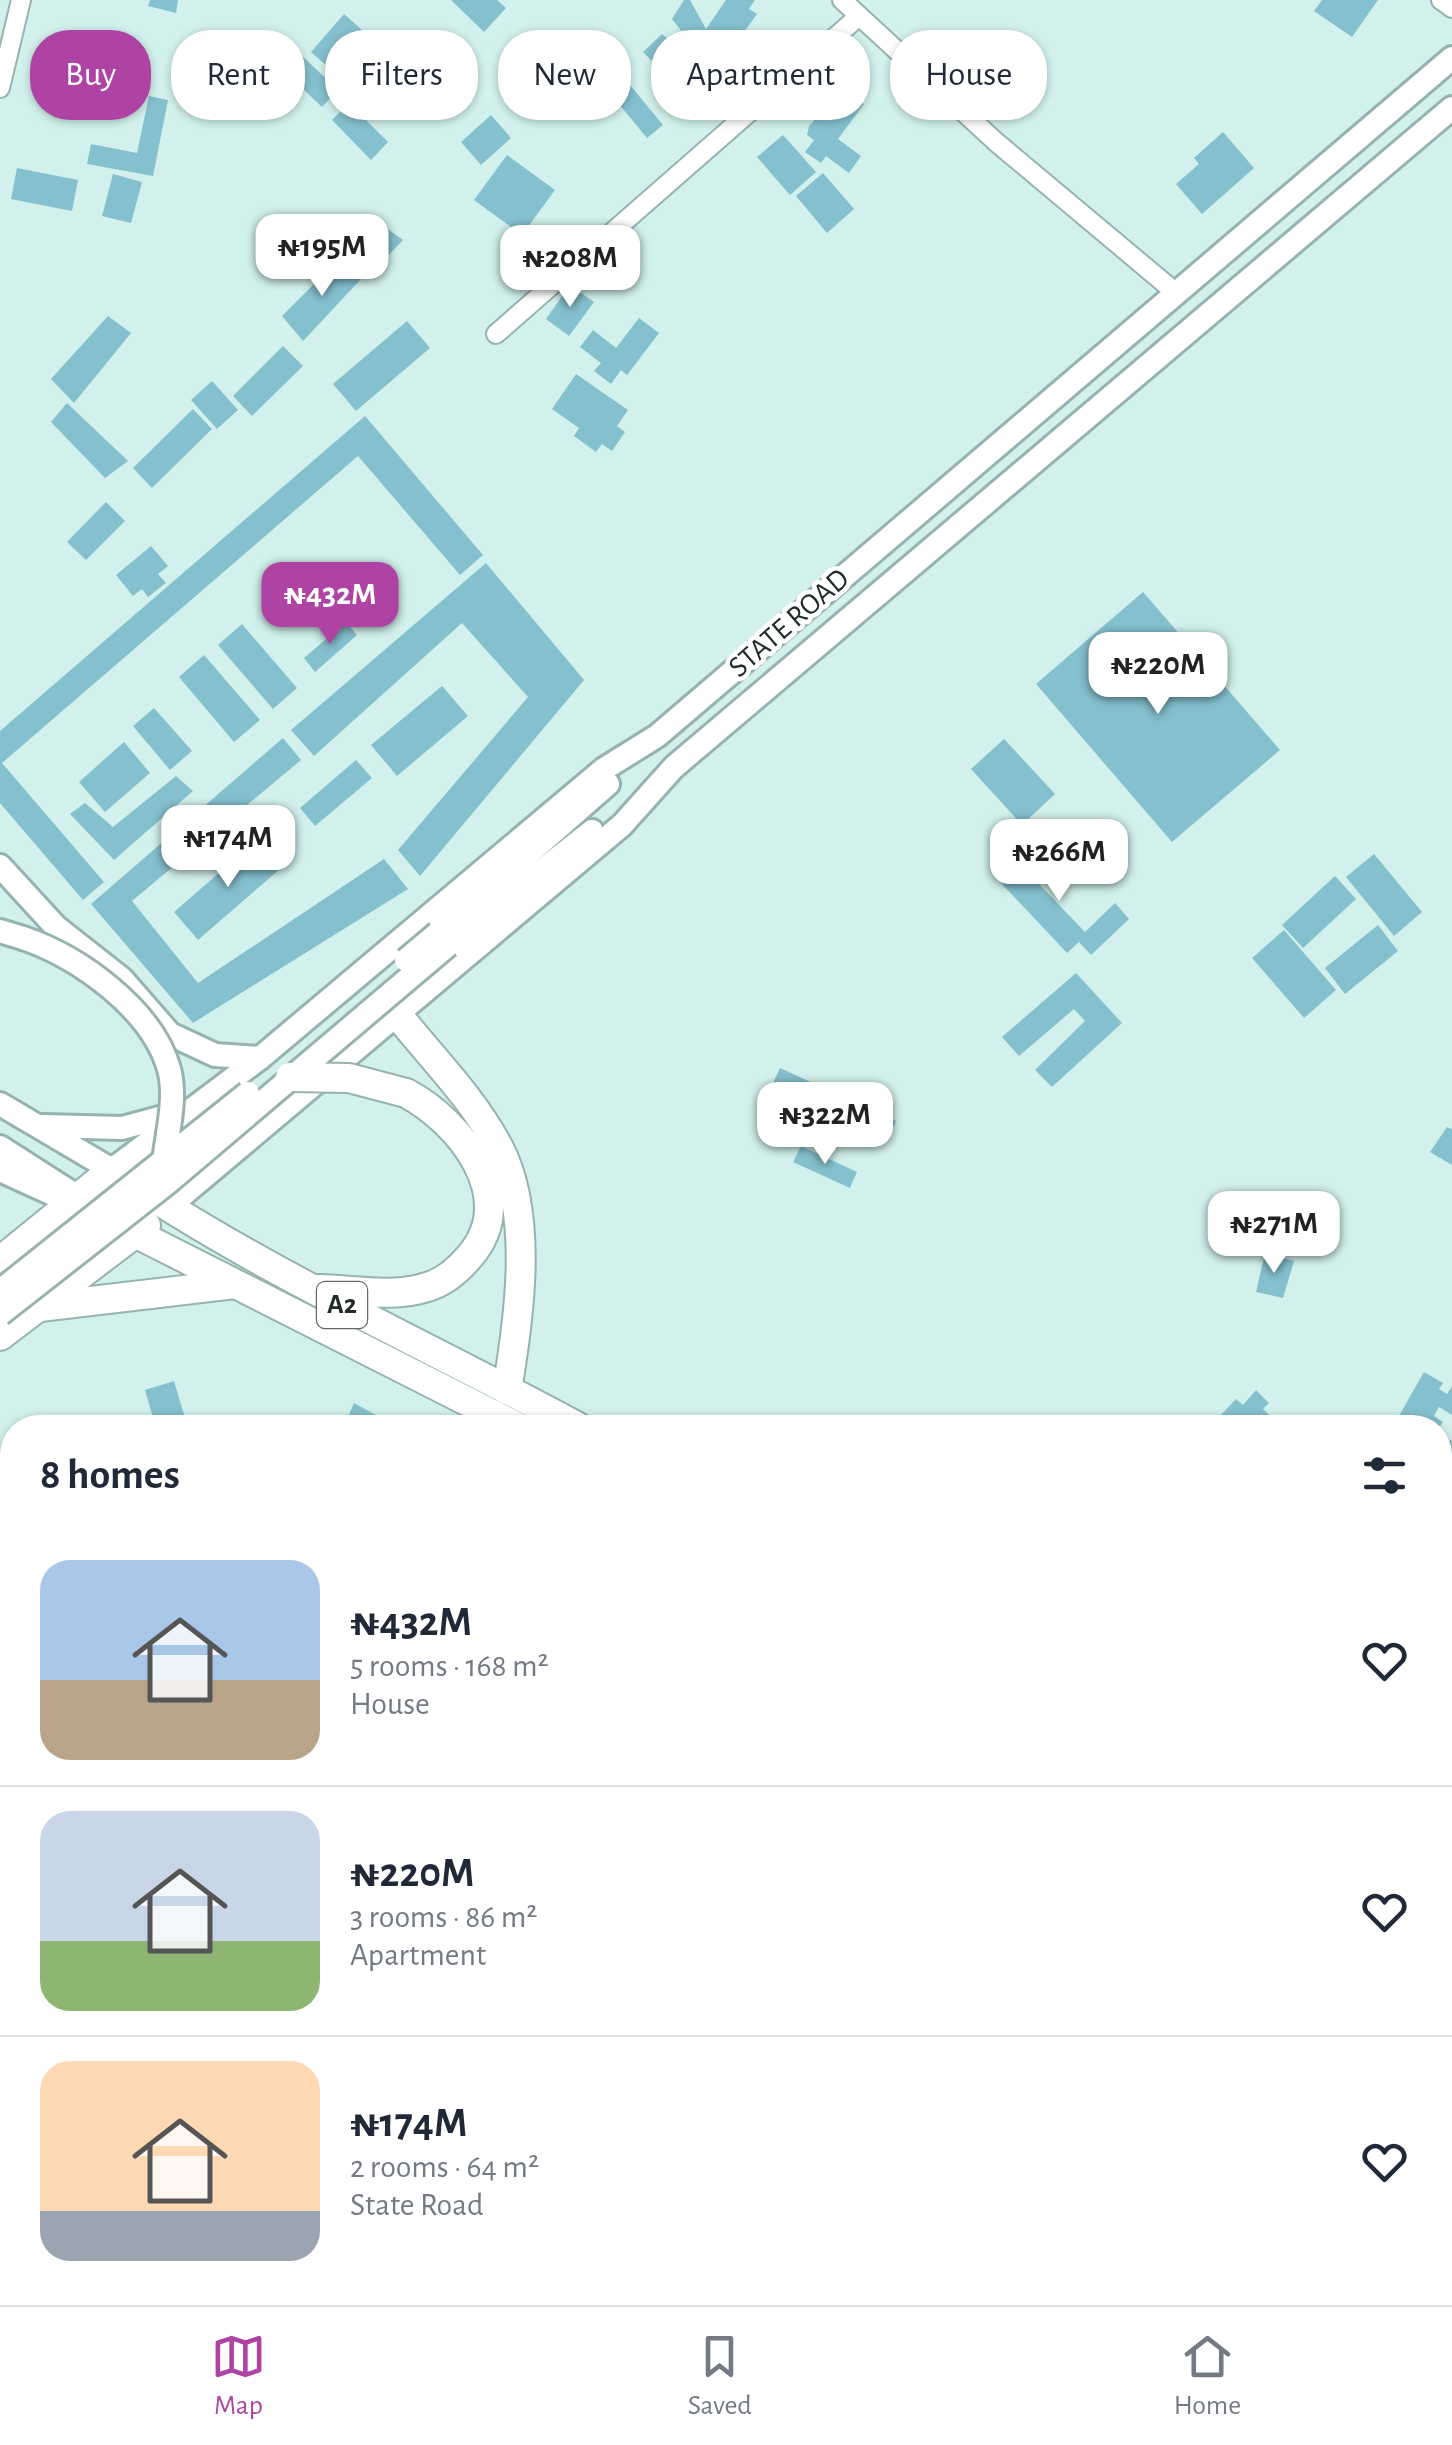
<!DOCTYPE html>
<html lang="en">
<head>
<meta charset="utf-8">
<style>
	:root { --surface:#fff; --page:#f2f2f3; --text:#1f2937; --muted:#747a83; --line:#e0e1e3; --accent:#ae43a4 }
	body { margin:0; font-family:"Alegreya Sans",sans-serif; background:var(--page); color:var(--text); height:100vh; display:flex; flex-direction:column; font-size:38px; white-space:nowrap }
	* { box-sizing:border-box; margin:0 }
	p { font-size:32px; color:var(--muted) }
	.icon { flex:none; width:55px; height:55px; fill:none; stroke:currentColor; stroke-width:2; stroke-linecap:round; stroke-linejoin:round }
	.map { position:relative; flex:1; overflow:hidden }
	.side { position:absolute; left:0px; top:1415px; width:1452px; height:890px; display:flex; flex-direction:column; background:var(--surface); border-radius:40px 40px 0 0; box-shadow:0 2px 8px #0004 }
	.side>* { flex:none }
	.banner { position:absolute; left:30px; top:30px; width:1392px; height:90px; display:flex; gap:20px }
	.price { position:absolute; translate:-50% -85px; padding:0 22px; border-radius:20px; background:#fff; color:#222; font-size:32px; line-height:65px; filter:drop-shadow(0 2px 5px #0008) }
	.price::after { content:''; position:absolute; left:50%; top:60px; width:30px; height:22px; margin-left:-15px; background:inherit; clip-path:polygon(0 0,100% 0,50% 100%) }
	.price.current { background:var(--accent); color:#fff }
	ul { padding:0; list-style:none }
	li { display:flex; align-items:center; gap:30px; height:250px; padding:0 40px }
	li+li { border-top:2px solid var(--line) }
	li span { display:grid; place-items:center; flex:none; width:280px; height:200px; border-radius:30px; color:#555 }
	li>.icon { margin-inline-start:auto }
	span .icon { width:120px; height:120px; fill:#fffc; stroke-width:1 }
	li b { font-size:42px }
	h2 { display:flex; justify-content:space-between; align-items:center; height:120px; padding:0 40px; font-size:42px }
	.tag { padding:0 35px; border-radius:40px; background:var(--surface); box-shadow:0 2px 8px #0004; font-size:35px; line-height:90px }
	.tag.current { background:var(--accent); color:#fff }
	.tabs { display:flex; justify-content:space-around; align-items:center; height:140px; border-top:2px solid var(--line); background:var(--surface); font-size:28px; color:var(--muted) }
	.tabs a { display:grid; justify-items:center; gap:5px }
	.tabs .current { color:var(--accent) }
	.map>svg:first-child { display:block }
	.building { fill:#85c0ce }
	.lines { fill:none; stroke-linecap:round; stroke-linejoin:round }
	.minor-casing { stroke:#96b3af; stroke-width:22 }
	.major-casing { stroke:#96b3af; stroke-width:28 }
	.highway-casing { stroke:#96b3af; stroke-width:32 }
	.minor { stroke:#fff; stroke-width:18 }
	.major { stroke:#fff; stroke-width:22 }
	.highway { stroke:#fff; stroke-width:28 }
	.rail { stroke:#3d4c49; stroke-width:6; stroke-dasharray:12 12; stroke-linecap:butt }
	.major-bridge-casing { stroke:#96b3af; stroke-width:28; stroke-linecap:butt }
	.highway-bridge-casing { stroke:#96b3af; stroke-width:32; stroke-linecap:butt }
	.major-bridge { stroke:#fff; stroke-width:22 }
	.highway-bridge { stroke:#fff; stroke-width:28 }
	.labels { text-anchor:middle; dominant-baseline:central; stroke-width:9; stroke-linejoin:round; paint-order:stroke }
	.shield { fill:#fff; stroke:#636b6a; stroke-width:2.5 }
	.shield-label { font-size:28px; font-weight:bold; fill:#202c2a }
	.street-label { font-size:30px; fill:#202c2a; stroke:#fff }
</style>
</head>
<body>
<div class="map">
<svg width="1452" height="2305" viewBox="0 0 1452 2305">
	<rect width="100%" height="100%" fill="#d2f1ec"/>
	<g class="building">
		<polygon points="150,0 178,0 176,13 148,6"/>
		<polygon points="451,0 497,0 506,8 484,32"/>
		<polygon points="684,0 690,0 706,29 726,0 755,0 749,9 757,14 727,56 713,45 703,59 672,19"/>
		<polygon points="1322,0 1378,0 1352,37 1314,11"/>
		<polygon points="344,14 362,30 328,67 311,52"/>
		<polygon points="662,34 702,70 683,93 643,52"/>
		<polygon points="299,53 338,90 322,107 283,70"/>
		<polygon points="630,85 663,125 647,138 614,98"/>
		<polygon points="842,89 864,104 838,139 861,156 849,173 826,156 821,163 805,152 814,140 807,135 809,126"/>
		<polygon points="149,96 168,100 153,176 87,164 91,144 137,153"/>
		<polygon points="349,103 388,142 371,160 332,120"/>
		<polygon points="491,115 511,138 481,165 461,142"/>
		<polygon points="1223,132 1254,168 1202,214 1176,184 1199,164 1194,158"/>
		<polygon points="783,135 816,172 790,195 757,157"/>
		<polygon points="507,155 555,190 522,235 474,200"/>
		<polygon points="17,168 78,180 72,211 11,199"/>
		<polygon points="823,173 854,209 827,233 796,196"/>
		<polygon points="113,174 142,182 131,223 102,216"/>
		<polygon points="378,222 403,240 379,265 359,244"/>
		<polygon points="341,257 362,278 303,341 282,316"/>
		<polygon points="570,285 594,302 569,336 546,319"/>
		<polygon points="108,316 131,333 74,403 51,379"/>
		<polygon points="639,318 659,333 627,375 621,370 611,384 594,371 601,363 580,347 593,330 616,348"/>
		<polygon points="407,321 430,348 356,411 333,384"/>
		<polygon points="283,346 303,366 252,416 233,396"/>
		<polygon points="576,374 628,410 617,426 625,432 612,451 602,444 596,452 574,436 579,428 552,409"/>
		<polygon points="212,381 238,410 217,429 191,400"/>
		<polygon points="67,403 128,461 105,478 51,422"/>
		<polygon points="193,409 212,429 152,488 133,468"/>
		<polygon points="365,416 483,555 460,575 358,456 2,763 104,882 83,900 0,803 0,731"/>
		<polygon points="106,502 125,521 86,560 67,542"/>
		<polygon points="151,546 168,566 158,574 166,583 148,597 142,589 133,596 116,575"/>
		<polygon points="486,563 584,680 420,876 398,850 528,697 462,623 314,756 291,730"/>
		<polygon points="1143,592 1280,750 1172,842 1036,684"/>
		<polygon points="346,622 357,635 315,672 304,658"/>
		<polygon points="242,624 297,688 273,709 218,645"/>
		<polygon points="204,655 260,720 234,742 179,677"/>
		<polygon points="442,686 468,716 397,776 371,745"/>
		<polygon points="154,708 192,751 170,770 133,726"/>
		<polygon points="283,738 301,760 132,901 198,983 384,859 408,889 193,1023 91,904"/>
		<polygon points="1004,739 1055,794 1022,825 971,769"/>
		<polygon points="124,742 150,773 105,812 79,782"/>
		<polygon points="356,760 372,778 315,826 300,808"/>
		<polygon points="176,776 193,791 114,860 70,814 85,803 113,827"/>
		<polygon points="1055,838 1069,855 1039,884 1085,932 1115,903 1129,919 1091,955 1079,942 1067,953 1002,884"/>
		<polygon points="257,840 281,868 198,940 174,912"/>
		<polygon points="1374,854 1422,912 1394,936 1346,877"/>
		<polygon points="1335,876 1356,899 1303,948 1282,925"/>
		<polygon points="1378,925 1398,951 1345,994 1325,968"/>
		<polygon points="1284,930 1336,990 1304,1018 1252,958"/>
		<polygon points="1076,973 1122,1023 1052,1087 1035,1070 1085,1021 1074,1009 1019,1056 1002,1037"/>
		<polygon points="780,1068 896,1121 889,1136 773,1083"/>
		<polygon points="1447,1127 1452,1129 1452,1165 1430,1152"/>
		<polygon points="801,1146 857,1172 850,1188 793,1162"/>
		<polygon points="1265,1253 1294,1261 1283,1298 1256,1292"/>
		<polygon points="1424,1372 1443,1383 1439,1389 1447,1394 1452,1386 1452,1415 1439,1407 1434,1416 1443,1422 1439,1428 1392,1428"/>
		<polygon points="174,1381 188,1428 156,1428 145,1390"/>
		<polygon points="1256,1390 1269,1403 1263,1409 1283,1428 1236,1428 1219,1417 1236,1399 1243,1405"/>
		<polygon points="354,1403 400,1428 343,1428"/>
		<polygon points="1440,1434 1452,1441 1452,1480 1440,1473"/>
		<polygon points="1440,1479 1447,1484 1440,1507"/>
		<polygon points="1440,1554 1452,1558 1452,1591 1440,1588"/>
		<polygon points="0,1570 12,1593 0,1599"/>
		<rect x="1440" y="1773" width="12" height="89"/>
		<polygon points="1452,1931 1452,1978 1450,1979 1443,1932"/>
		<polygon points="12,2077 12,2173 0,2145 0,2083"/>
		<polygon points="1452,2132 1452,2159 1451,2159 1444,2135"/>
		<polygon points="918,2292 1010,2292 1015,2304 905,2305 903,2299"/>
	</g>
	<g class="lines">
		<g class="minor-casing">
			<g id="minor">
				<polyline points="842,0 996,142 1175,292"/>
				<polyline points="1441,0 1452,8"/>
				<polyline points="0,88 21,0"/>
				<polyline points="496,334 858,17"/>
				<polyline points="0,1534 12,1553"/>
				<polyline points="1440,2008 1452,2023"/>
				<polyline points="847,2292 854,2305"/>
				<polyline points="723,2305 729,2292"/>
			</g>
		</g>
		<g class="major-casing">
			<g id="major">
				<polyline points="0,866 56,927 122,979 170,1034 215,1055 260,1058"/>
				<polyline points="0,931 23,938"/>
				<polyline points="438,933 608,784"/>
				<polyline points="448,945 592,831"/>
				<polyline points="0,1104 112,1170 260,1058 604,769 657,736 1452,58"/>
				<polyline points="43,1126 122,1128 174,1114"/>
				<polyline points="0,1147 78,1197"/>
				<polyline points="0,1170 55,1195"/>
				<polyline points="167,1208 622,825 674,767 1452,108"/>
			</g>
		</g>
		<g class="highway-casing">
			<g id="highway">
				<path d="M397,1014C432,1058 473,1098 499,1148C534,1215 519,1319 507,1390"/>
				<polyline points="96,1209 135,1233 520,1428"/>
				<path d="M0,1261L112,1170C260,1271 423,1343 580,1428"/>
				<path d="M320,1289C354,1290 395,1298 427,1287C445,1282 459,1269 470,1256C521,1197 459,1121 406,1093"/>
				<polyline points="40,1307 235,1284"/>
				<polyline points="0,1336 146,1225"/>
				<polyline points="1440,1682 1452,1680"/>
				<polyline points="1440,1709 1452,1707"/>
			</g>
		</g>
		<use href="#minor" class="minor"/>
		<use href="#major" class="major"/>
		<use href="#highway" class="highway"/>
		<g class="rail">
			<polyline points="0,1763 12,1789"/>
			<polyline points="250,2292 256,2305"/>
		</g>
		<g class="major-bridge-casing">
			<g id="major-bridge">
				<path d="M23,938C79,957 152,1009 169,1069C177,1098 167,1133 164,1162"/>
				<polyline points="406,960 438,933"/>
				<polyline points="0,1291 248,1093"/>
				<polyline points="0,1314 166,1184 448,945"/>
			</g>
		</g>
		<g class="highway-bridge-casing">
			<polyline id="highway-bridge" points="290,1077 349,1078 406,1093"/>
		</g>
		<use href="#major-bridge" class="major-bridge"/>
		<use href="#highway-bridge" class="highway-bridge"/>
	</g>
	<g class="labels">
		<rect class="shield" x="317" y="1282" width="50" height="46" rx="8"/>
		<g class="shield-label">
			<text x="342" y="1305">A2</text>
		</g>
		<g class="street-label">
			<text transform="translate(789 623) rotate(-41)">STATE ROAD</text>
		</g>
	</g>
</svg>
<b class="price" style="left:322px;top:299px">₦195M</b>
<b class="price" style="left:570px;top:310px">₦208M</b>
<b class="price current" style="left:330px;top:647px">₦432M</b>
<b class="price" style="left:1158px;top:717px">₦220M</b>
<b class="price" style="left:228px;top:890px">₦174M</b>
<b class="price" style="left:1059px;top:904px">₦266M</b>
<b class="price" style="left:825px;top:1167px">₦322M</b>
<b class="price" style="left:1274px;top:1276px">₦271M</b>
<div class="banner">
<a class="tag current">Buy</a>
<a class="tag">Rent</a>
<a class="tag">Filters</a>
<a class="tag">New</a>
<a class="tag">Apartment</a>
<a class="tag">House</a>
</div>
<section class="side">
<h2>8 homes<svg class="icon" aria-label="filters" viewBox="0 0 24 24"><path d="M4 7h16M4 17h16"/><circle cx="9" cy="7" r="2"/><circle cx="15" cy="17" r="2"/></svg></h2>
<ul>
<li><span style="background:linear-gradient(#a9c7e8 60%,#b9a48a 0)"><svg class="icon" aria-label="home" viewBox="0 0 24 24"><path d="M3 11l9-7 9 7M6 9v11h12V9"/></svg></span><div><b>₦432M</b><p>5 rooms · 168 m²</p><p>House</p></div><svg class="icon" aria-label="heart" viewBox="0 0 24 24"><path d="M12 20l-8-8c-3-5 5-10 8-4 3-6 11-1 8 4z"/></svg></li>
<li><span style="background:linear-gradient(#c9d6e8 65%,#8fb573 0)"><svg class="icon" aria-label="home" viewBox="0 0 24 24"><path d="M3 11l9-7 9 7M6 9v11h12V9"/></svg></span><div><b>₦220M</b><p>3 rooms · 86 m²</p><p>Apartment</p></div><svg class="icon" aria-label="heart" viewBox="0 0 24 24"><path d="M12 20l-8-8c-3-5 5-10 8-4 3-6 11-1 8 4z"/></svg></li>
<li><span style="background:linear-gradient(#ffd9b3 75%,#9aa5b1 0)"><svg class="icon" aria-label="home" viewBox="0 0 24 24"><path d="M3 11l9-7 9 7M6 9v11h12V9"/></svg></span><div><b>₦174M</b><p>2 rooms · 64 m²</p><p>State Road</p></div><svg class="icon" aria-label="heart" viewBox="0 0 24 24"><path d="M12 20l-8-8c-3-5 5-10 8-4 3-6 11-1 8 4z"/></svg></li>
</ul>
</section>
</div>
<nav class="tabs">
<a class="current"><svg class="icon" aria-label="map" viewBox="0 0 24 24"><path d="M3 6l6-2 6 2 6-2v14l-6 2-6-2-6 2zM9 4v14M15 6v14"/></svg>Map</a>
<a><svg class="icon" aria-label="saved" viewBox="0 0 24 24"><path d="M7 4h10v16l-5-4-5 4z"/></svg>Saved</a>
<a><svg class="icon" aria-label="home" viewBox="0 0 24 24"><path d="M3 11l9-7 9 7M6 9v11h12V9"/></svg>Home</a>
</nav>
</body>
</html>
